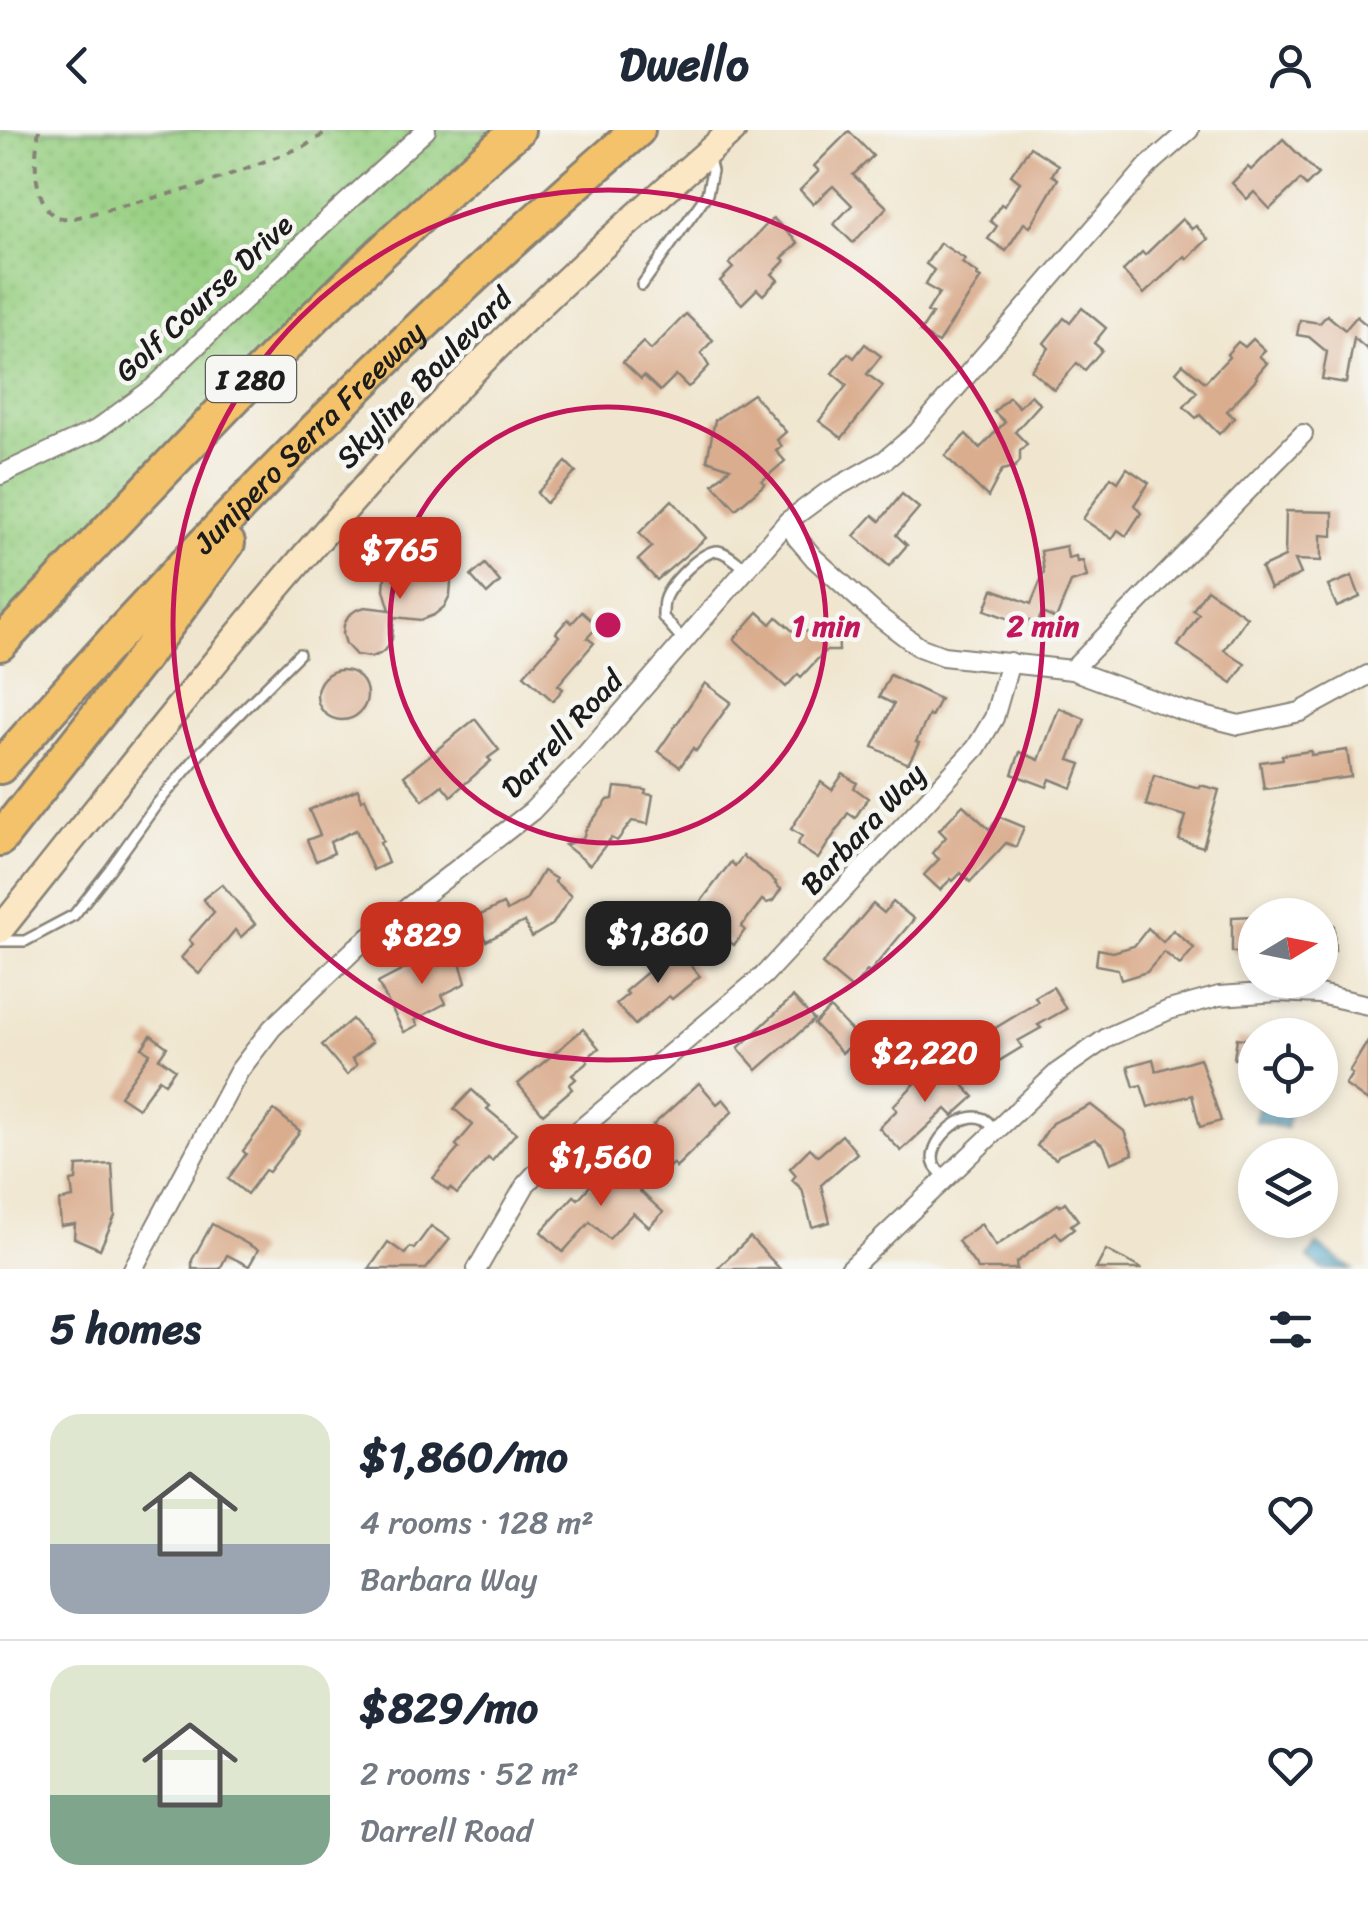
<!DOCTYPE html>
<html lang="en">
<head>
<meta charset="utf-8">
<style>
	:root { --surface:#fff; --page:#f2f2f3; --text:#1f2937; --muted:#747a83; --line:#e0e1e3; --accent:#c8321e }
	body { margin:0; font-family:Sriracha,sans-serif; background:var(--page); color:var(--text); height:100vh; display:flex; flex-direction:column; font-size:38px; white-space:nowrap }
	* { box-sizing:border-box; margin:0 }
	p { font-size:32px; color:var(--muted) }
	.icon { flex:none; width:55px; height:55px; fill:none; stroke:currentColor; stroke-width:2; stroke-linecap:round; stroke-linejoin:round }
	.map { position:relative; height:1139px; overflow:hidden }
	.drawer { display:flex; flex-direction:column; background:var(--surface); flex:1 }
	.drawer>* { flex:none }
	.needle { width:65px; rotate:80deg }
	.buttons { position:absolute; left:1238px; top:768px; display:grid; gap:20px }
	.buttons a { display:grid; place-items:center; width:100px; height:100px; border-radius:50%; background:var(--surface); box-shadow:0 5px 15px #0003; font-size:50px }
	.price { position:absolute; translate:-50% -85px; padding:0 22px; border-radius:20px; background:var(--accent); color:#fff; font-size:32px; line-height:65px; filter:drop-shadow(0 2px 5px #0008) }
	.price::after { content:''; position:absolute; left:50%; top:60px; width:30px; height:22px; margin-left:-15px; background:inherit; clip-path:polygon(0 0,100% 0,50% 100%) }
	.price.current { background:#222; color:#fff }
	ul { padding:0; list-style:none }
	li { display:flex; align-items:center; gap:30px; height:250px; padding:0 50px }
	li+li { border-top:2px solid var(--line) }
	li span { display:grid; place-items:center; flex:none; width:280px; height:200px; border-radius:30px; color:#555 }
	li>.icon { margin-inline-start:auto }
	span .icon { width:120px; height:120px; fill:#fffc; stroke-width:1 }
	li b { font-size:42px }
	h2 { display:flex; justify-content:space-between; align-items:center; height:120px; padding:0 50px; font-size:42px }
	header { display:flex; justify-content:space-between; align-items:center; height:130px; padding:0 50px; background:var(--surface); font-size:45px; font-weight:700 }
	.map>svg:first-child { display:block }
	.park { fill:url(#park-dots); stroke:#5a764f; stroke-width:2.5 }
	.water { fill:url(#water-waves); stroke:#346172; stroke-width:2.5 }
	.building { fill:#daad8f }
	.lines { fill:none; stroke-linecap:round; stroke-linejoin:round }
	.lane-casing { stroke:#868176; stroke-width:14 }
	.street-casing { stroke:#868176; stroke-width:22 }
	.secondary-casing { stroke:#868176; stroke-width:30 }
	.highway-casing { stroke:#868176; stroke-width:38 }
	.path { stroke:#868176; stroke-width:4; stroke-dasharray:8 8; stroke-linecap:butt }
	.lane { stroke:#fff; stroke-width:9 }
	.street { stroke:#fff; stroke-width:18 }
	.secondary { stroke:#fbe7c3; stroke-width:25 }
	.highway { stroke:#f4c26a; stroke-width:32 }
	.ring { fill:none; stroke:#c2185b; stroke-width:5 }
	.labels { text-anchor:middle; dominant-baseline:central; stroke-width:9; stroke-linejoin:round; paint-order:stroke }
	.shield { fill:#f6f6f2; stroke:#5d5d5c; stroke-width:2.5 }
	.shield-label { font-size:28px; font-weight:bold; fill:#1c1c1c }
	.street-label { font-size:30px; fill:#1c1c1c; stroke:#f6f6f2 }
	.centre { fill:#c2185b; stroke:#f6f6f2; stroke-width:5 }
	.ring-label { font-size:30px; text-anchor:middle; font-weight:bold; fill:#c2185b; stroke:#f6f6f2; stroke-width:9; stroke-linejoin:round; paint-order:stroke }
</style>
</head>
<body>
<header><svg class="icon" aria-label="back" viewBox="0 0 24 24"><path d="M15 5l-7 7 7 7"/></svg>Dwello<svg class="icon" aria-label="person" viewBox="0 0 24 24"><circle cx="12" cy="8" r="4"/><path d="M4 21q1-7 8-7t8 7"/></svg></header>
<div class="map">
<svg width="1368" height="1139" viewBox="0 0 1368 1139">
	<defs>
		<pattern id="park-dots" width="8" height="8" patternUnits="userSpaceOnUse" patternTransform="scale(2.5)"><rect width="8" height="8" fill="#97cf82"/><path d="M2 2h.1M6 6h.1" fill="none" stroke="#82b170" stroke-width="1.8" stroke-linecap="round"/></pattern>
		<pattern id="water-waves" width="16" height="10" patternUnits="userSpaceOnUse" patternTransform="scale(2.5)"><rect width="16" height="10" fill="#4ba6c9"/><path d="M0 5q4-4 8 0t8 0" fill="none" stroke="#3e86a2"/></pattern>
	</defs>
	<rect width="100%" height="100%" fill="#f6f6f2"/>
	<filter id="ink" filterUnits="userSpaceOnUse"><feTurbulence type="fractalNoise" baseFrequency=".01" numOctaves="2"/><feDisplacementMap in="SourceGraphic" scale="20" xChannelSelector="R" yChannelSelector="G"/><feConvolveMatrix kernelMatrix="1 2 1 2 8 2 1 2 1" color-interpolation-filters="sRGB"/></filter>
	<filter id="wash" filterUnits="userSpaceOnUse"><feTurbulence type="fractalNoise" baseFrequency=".0048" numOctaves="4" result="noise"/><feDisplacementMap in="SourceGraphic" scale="40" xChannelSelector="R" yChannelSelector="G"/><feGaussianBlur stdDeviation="2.25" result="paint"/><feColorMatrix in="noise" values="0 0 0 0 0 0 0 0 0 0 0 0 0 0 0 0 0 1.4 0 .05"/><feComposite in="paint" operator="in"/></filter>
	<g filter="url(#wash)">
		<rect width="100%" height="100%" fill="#f0e6cf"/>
		<polygon class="park" points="0,0 518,0 0,514"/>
		<g class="water">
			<polygon points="1258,977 1289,984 1286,998 1255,991"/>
			<polygon points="1317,1115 1352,1139 1323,1139 1308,1128"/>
		</g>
		<g id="blocks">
			<g class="building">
				<polygon points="849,1 873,26 853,45 887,77 853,113 834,94 852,75 833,56 813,74 800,60 819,41 814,36"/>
				<polygon points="1283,9 1318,44 1306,56 1300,50 1270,79 1254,62 1247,69 1232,53 1248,37 1251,40"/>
				<polygon points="1030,17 1058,35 1052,45 1058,49 1030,97 1024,93 1006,121 988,109 997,96 990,91 1001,74 1004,76 1020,52 1011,45"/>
				<polygon points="773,88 798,113 782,128 785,131 772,144 778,150 763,165 757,159 742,174 720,151 733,138 729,134"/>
				<polygon points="1182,89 1192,99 1196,96 1208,109 1187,129 1185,126 1144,164 1123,141 1142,122 1145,125"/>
				<polygon points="940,113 965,129 962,133 978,144 977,146 981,148 938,213 920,202 932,184 927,182 939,163 925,155 934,140 926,134"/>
				<polygon points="1082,178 1106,198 1094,213 1102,220 1085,240 1077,233 1054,260 1031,240 1049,218 1044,213 1064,188 1070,193"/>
				<polygon points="686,184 713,210 701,223 709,236 691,255 688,257 676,245 660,261 644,246 641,249 623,232 643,212 651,220"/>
				<polygon points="1327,185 1345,200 1358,185 1357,187 1368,196 1368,220 1354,208 1346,253 1322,249 1327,222 1309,207 1297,205 1300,190 1320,193"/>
				<polygon points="1253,209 1265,220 1259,226 1267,233 1256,246 1257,248 1227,281 1234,288 1219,304 1200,285 1196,288 1184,277 1197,262 1176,242 1183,234 1205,252 1229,227 1227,224 1238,212 1245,217"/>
				<polygon points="865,214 881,226 867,244 883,256 842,308 819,291 847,255 832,243 848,223 854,228"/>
				<polygon points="753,264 786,302 777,310 782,316 776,321 785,331 762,351 765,354 736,379 713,354 730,338 707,330 715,290"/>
				<polygon points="1031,265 1040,274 1015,302 1027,314 1020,321 1020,331 1015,337 1002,340 988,367 945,326 966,304 980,318 1005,292 994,282 1009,267 1019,277"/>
				<polygon points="566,332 576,342 546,373 537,363"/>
				<polygon points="1127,338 1149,353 1134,375 1141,383 1126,406 1118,400 1112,409 1083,389 1111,347 1118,352"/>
				<polygon points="902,364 919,378 896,405 907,415 889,436 854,406 873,385 880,391"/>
				<polygon points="672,370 706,408 657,450 638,430 652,417 639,403"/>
				<polygon points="1286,381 1333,382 1333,406 1321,405 1321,431 1295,430 1301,444 1270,459 1261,438 1285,427"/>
				<polygon points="1066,416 1068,428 1076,426 1077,432 1083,431 1087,447 1071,452 1056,489 1042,483 1037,494 1027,490 1025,495 985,480 993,459 1031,474 1044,442 1041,421"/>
				<polygon points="428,418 447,439 451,452 450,465 444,477 434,485 421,490 394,487 392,509 387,518 380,524 371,527 356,525 346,514 343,504 344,495 348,486 356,480 365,477 390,480 384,460 385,446 391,435 401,426"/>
				<polygon points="485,434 500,452 487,464 471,446"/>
				<polygon points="1352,446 1360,467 1337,477 1328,456"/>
				<polygon points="1207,459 1247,487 1224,520 1245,534 1232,553 1178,516 1199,484 1193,480"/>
				<polygon points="582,482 598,496 587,508 594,513 558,555 563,559 553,571 524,545 559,506 556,503 568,489 572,493"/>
				<polygon points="758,482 771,494 777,487 794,502 838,500 839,521 825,521 801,547 798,544 786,557 734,509"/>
				<circle cx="342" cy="565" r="25"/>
				<polygon points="890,545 940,569 931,587 929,585 916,612 919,613 908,634 873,617 894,574 879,567"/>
				<polygon points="705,553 731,572 696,621 693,618 680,637 658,621"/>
				<polygon points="1059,578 1085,589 1069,630 1081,634 1072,658 1050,649 1047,657 1012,644 1020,622 1039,630"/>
				<polygon points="475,589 499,620 488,628 491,631 451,666 442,655 423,670 404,646"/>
				<polygon points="1347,620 1351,647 1264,659 1260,632 1283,629 1282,625 1311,621 1311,625"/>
				<polygon points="843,644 857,653 854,658 868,668 855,688 848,683 818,729 797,715 802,706 791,699 821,652 832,660"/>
				<polygon points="1154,645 1199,658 1200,655 1219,660 1203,717 1179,710 1186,686 1146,675"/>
				<polygon points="615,657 646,660 645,664 653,665 648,694 632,691 617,711 611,708 590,735 565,715 583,708 586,699 608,670 613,669"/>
				<polygon points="358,659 362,670 365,668 383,711 380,713 388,733 373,740 356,700 330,712 334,723 316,731 307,710 320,705 309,680"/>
				<polygon points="963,675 989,699 1000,687 1024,697 1016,717 1006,713 970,752 961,743 953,751 951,749 940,760 924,745 939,729 932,723 946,707 939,700"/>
				<polygon points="743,726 776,752 775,754 781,759 773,771 767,773 762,770 741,797 745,800 734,815 720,805 717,809 689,787 731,732 735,736"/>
				<polygon points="543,741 556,749 555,752 571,766 553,794 532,807 524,792 486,811 474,788 503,774 507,781 526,770"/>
				<polygon points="222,754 255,794 241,807 235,800 199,844 181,828 193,814 189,810 214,782 203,769"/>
				<polygon points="893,772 914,789 869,843 867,841 852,859 822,834 873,774 884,783"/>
				<polygon points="1255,786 1255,822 1232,822 1232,787"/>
				<polygon points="1320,795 1334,795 1335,821 1320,821"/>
				<polygon points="1148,798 1163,812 1173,800 1194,818 1180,835 1164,822 1147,842 1121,850 1118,839 1096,835 1098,819 1113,822 1134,816"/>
				<polygon points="447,817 460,832 466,853 442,865 446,873 415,890 418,895 404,902 378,853"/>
				<polygon points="676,818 700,846 672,869 669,866 635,895 616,874 628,864 625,861"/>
				<polygon points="1053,857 1066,879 1038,895 1041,898 1018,911 1022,917 994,934 987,923 969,919 973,897 992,900 1038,872 1035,867"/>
				<polygon points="793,867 814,890 757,940 738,918"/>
				<polygon points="830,878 858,908 842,923 814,894"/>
				<polygon points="352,889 372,912 352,929 357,935 347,945 322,915"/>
				<polygon points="583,899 599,918 586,929 588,932 572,945 576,949 569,955 572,959 543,984 518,954"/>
				<polygon points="151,905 167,917 159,928 175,939 165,953 159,949 138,978 120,966 150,923 142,918"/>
				<polygon points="1237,908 1255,911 1255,932 1234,929"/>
				<polygon points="1368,911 1368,971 1345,955 1352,944 1349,942"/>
				<polygon points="1200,928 1221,991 1200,997 1192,965 1148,977 1141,955 1134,957 1128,936 1153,929 1156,941"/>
				<polygon points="939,929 974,967 953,986 946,979 901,1021 879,998 897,980 893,976"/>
				<polygon points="699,953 717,974 723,969 733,981 676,1037 673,1033 666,1040 658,1033 655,1036 646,1025 648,1024 641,1013 657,999 653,995"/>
				<polygon points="472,960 490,976 487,979 516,1003 492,1031 488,1028 457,1064 450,1058 448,1061 433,1048 459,1018 456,1015 473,995 454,979"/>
				<polygon points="1091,975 1124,1001 1133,1024 1111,1033 1104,1016 1095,1009 1059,1025 1056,1029 1037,1016 1052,993"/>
				<polygon points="274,980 300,1001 269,1042 265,1040 247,1064 228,1049 246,1024 243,1021"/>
				<polygon points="842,1005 857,1023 821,1055 830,1092 812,1097 802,1059 792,1050 796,1045 790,1038 810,1018 818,1026"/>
				<polygon points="112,1034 115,1086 100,1119 74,1108 75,1094 61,1096 59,1071 73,1068 71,1051 76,1050 77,1036"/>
				<polygon points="610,1034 663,1082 649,1097 633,1083 609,1109 590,1092 563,1122 541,1102 574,1066 578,1069"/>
				<polygon points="1065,1072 1078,1090 1071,1095 1074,1099 1061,1109 1056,1102 1016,1133 1017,1139 978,1139 958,1111 981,1094 996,1116 1058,1074 1060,1076"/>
				<polygon points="212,1094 258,1120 249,1136 227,1125 220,1139 192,1139 192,1130"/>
				<polygon points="431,1096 450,1109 426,1139 369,1139 388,1112 405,1124 410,1117 414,1119"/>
				<polygon points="750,1107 780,1139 717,1139"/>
				<polygon points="1106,1120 1142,1139 1096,1139"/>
			</g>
		</g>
	</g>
	<g filter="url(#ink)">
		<use href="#blocks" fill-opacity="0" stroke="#868176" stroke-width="2.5"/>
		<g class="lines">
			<g class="lane-casing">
				<g id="lane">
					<polyline points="642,155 707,64 712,41 708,25"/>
					<path d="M683,510L663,487C663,482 663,476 664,471C668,455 702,420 718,421C727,422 739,434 746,439"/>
					<polyline points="0,811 25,811 74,785 110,739 156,675 202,621 299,524"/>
					<path d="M946,1048C943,1044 938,1041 935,1036C924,1014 964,978 984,989C989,992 992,997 996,1001"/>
				</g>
			</g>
			<g class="street-casing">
				<g id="street">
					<polyline points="0,345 96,300 153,258 323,94 426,0"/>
					<polyline points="788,391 797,408 814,428 878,486 919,517 943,526 1072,540 1180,580 1239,595 1300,582 1368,545"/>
					<polyline points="1072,540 1303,304"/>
					<polyline points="133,1139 239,941 272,898 357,817 532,681 587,623 788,391 826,363 885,330 917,303 1148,36 1189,0"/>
					<polyline points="477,1139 526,1054 564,1013 764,845 976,618 994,588 1010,532"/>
					<polyline points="850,1139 1058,942 1108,907 1169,880 1219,866 1278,862 1319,864 1368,875"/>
				</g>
			</g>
			<g class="secondary-casing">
				<path id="secondary" d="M0,800C139,626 276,450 429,287C524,185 628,92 733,0"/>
			</g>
			<g class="highway-casing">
				<g id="highway">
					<path d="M0,514C168,337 332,157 518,0"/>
					<path id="s1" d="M0,637C199,410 409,196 638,0"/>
					<polyline points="0,709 145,525 228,413"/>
				</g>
			</g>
			<path class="path" d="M39,0C34,30 32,64 54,87L70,89L197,57L305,16L330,0"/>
			<use href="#lane" class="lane"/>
			<use href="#street" class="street"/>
			<use href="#secondary" class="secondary"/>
			<use href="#highway" class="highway"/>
		</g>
	</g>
	<g class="ring">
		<circle cx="608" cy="495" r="218"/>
		<circle cx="608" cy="495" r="435"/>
	</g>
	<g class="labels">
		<rect class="shield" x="206" y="226" width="90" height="46" rx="8"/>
		<g class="shield-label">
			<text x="251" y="249">I 280</text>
		</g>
		<g class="street-label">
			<text transform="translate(204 168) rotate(-43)">Golf Course Drive</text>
			<text transform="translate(424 248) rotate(-46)">Skyline Boulevard</text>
			<text stroke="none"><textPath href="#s1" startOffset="452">Junipero Serra Freeway</textPath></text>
			<text transform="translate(562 604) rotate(-47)">Darrell Road</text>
			<text transform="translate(863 699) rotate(-47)">Barbara Way</text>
		</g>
	</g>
	<circle cx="608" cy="495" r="15" class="centre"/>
	<g class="ring-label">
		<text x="826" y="506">1 min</text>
		<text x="1043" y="506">2 min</text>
	</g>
</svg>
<div class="buttons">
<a><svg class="needle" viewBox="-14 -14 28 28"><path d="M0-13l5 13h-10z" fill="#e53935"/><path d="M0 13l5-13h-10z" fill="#747a83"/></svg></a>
<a><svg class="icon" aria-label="locate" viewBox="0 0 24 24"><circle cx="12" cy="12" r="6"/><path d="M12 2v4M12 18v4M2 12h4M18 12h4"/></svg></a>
<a><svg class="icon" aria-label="layers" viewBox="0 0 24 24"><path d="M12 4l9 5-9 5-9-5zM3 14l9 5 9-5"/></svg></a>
</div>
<b class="price" style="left:400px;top:472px">$765</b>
<b class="price current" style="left:658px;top:856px">$1,860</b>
<b class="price" style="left:422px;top:857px">$829</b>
<b class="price" style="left:925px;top:975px">$2,220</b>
<b class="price" style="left:601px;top:1079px">$1,560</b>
</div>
<section class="drawer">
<h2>5 homes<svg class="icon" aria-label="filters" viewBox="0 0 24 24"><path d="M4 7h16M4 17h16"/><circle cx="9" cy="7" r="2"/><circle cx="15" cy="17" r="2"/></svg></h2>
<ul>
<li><span style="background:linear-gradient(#dfe7d0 65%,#9aa5b1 0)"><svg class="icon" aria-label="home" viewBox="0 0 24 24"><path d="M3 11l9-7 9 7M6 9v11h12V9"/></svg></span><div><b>$1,860/mo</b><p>4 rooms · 128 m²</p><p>Barbara Way</p></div><svg class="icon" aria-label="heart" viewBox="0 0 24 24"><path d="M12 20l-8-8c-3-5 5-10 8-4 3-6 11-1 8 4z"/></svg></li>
<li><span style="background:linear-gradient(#dfe7d0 65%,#7fa58c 0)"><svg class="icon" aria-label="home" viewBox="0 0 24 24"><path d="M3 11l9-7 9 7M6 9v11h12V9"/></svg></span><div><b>$829/mo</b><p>2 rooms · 52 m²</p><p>Darrell Road</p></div><svg class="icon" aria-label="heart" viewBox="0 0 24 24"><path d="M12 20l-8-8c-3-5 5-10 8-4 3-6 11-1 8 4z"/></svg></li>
</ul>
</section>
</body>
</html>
